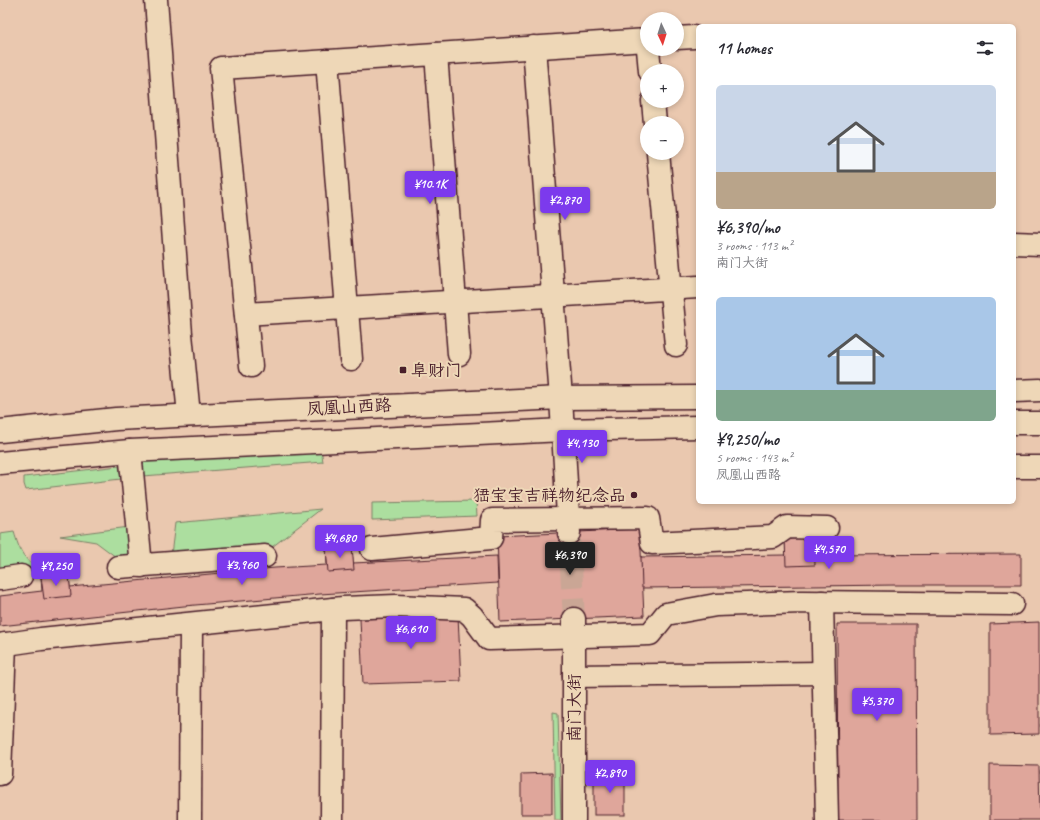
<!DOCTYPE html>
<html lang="en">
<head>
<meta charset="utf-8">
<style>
	:root { --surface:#fff; --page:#f7f7f7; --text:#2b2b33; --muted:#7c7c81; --accent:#7c3aed }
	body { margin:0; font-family:Caveat,"LXGW WenKai TC",sans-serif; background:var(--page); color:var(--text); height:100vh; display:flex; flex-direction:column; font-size:15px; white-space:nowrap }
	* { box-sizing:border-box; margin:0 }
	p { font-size:13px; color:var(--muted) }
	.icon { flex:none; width:22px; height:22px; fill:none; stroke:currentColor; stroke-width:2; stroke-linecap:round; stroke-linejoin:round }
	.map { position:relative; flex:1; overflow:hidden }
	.side { position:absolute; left:696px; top:24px; width:320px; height:480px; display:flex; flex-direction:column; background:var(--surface); border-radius:6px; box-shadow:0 2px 6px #0003 }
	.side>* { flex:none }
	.needle { width:26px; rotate:176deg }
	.buttons { position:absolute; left:640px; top:12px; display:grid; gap:8px }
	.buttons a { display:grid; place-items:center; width:44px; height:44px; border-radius:50%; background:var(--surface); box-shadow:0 2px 6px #0003; font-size:20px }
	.price { position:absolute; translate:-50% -34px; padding:0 9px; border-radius:4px; background:var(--accent); color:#fff; font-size:13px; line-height:26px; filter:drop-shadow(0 1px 2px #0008) }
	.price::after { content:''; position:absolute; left:50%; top:24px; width:12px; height:9px; margin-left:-6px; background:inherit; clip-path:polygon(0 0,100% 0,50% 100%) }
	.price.on { background:#222; color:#fff }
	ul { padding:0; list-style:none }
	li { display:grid; align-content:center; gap:8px; height:212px; padding:0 20px }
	li span { display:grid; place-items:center; height:124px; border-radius:6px; color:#555 }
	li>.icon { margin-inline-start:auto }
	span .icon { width:72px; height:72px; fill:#fffc; stroke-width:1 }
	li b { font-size:17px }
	h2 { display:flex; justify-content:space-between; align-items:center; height:48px; padding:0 20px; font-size:17px }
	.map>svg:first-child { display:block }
	.green { fill:#acde9f; stroke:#7b7e65 }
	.building { fill:#dfa69b; stroke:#4a1f2b }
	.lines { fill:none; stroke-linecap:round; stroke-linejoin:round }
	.minor-tunnel { stroke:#caa695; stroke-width:22; stroke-dasharray:22 11; stroke-linecap:butt }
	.minor-casing { stroke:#4a1f2b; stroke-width:25 }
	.major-casing { stroke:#4a1f2b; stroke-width:25 }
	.minor { stroke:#eed7b7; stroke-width:22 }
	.major { stroke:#eed7b7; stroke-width:22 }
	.poi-dot { fill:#4a1f2b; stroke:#eed7b7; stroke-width:1.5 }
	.labels { text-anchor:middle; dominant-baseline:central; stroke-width:4; stroke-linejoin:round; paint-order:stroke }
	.poi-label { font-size:17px; fill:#4a1f2b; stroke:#eed7b7; text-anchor:start }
	.street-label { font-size:17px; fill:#4a1f2b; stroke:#eed7b7 }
</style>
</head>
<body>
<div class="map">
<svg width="1040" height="820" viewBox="0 0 1040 820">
	<rect width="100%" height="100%" fill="#eac8af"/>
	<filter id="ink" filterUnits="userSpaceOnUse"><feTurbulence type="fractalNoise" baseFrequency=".025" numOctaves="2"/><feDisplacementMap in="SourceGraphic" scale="8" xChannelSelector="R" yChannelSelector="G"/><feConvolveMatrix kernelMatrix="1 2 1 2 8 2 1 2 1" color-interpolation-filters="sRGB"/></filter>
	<g filter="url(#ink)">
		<g class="green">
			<polygon points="321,448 323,462 143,476 140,462"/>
			<polygon points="119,466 121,479 26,490 24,484 24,477"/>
			<polygon points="476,501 477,516 372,520 372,503"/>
			<polygon points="321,509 272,547 171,555 175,523"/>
			<polygon points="137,526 139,558 120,560 96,542 60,536"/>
			<path d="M14,532C20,551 22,557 38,569L0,573V534Z"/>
			<polygon points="553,712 558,713 561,820 555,820"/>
		</g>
		<g class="building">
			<polygon points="640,529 644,616 500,622 497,536"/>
			<polygon points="814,538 814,555 1021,554 1021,585 896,585 642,588 641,557 786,555 785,539"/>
			<polygon points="814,538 815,565 786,566 785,539"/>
			<polygon points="352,546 353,563 497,556 498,583 320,594 184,606 0,626 0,596 42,591 41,577 69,575 70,587 275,568 327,565 326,548"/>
			<polygon points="352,546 354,570 328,572 326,548"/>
			<polygon points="69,575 71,596 44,599 41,577"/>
			<polygon points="458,615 461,681 363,684 360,619"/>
			<polygon points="1039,622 1039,734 990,735 990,624"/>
			<polygon points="837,624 916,624 917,820 838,820"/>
			<polygon points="990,765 1039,766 1040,820 990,820"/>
			<polygon points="552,773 552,814 521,814 521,774"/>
			<rect x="594" y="774" width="31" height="41"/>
		</g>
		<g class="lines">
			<polyline class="minor-tunnel" points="569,533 574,619"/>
			<g class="minor-casing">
				<g id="minor">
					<polyline points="156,0 181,334 189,415"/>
					<polyline points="677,38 694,37"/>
					<polyline points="534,47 561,398 569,533"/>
					<polyline points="648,49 650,71"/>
					<polyline points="436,54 459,354"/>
					<polyline points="327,61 351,359"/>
					<polyline points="653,101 655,123"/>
					<polyline points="658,153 676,345"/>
					<polyline points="1014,243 1040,244"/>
					<polyline points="246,314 698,287"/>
					<polyline points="251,366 221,68 647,40"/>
					<polyline points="130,451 141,566"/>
					<polyline points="1014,467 1040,467"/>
					<polyline points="372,549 491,538 492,520 648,518 652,543 773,537 787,527 827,528"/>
					<polyline points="118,567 265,556"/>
					<polyline points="0,579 21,576"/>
					<polyline points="822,602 827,820"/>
					<polyline points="574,619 574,820"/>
					<polyline points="0,645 41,639 343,608 396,606 464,609 472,616 489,639 650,634 666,614 716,605 802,602 1012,604"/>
					<polyline points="574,676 823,673"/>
					<polyline points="0,774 5,644"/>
					<polyline points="190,820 191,624"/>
					<polyline points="332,820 333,609"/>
				</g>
			</g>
			<g class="major-casing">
				<g id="major">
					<polyline points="1014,391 1040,390"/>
					<polyline points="1014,423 1040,423"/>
					<polyline points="0,431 116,419 258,412 561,398 698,397"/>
					<polyline points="0,463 130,451 563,430 698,427"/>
				</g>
			</g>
			<use href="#minor" class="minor"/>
			<use href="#major" class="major"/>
		</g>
	</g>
	<g class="poi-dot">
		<rect x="399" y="366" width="8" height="8" rx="2"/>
		<circle cx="634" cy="495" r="4"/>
	</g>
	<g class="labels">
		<g class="poi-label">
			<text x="411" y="370">阜财门</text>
			<text x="626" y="495" text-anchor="end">峱宝宝吉祥物纪念品</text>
		</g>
		<g class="street-label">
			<text transform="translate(349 407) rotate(-3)">凤凰山西路</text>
			<text transform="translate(574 708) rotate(-90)">南门大街</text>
		</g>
	</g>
</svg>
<div class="buttons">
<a><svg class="needle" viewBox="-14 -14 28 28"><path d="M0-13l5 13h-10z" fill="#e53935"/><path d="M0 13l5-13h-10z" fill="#7c7c81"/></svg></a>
<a>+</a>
<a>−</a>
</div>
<b class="price" style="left:430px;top:205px">¥10.1K</b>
<b class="price" style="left:565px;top:221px">¥2,870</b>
<b class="price" style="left:582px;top:464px">¥4,130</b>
<b class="price" style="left:340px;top:559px">¥4,680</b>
<b class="price" style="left:829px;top:570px">¥4,570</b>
<b class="price on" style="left:570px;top:576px">¥6,390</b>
<b class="price" style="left:242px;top:586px">¥3,960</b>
<b class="price" style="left:56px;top:587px">¥9,250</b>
<b class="price" style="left:411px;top:650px">¥6,610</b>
<b class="price" style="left:877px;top:722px">¥5,370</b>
<b class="price" style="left:610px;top:794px">¥2,890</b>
<section class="side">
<h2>11 homes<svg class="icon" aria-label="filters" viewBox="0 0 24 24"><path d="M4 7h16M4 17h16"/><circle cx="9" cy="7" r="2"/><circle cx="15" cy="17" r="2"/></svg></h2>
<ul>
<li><span style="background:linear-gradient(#c9d6e8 70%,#b9a48a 0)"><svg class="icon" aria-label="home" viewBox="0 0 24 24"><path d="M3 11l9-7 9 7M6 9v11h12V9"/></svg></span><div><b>¥6,390/mo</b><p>3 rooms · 113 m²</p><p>南门大街</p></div></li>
<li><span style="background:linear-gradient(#a9c7e8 75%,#7fa58c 0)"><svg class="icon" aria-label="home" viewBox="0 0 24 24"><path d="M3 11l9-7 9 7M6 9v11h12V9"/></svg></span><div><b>¥9,250/mo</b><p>5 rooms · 143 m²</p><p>凤凰山西路</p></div></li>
</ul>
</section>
</div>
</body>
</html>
